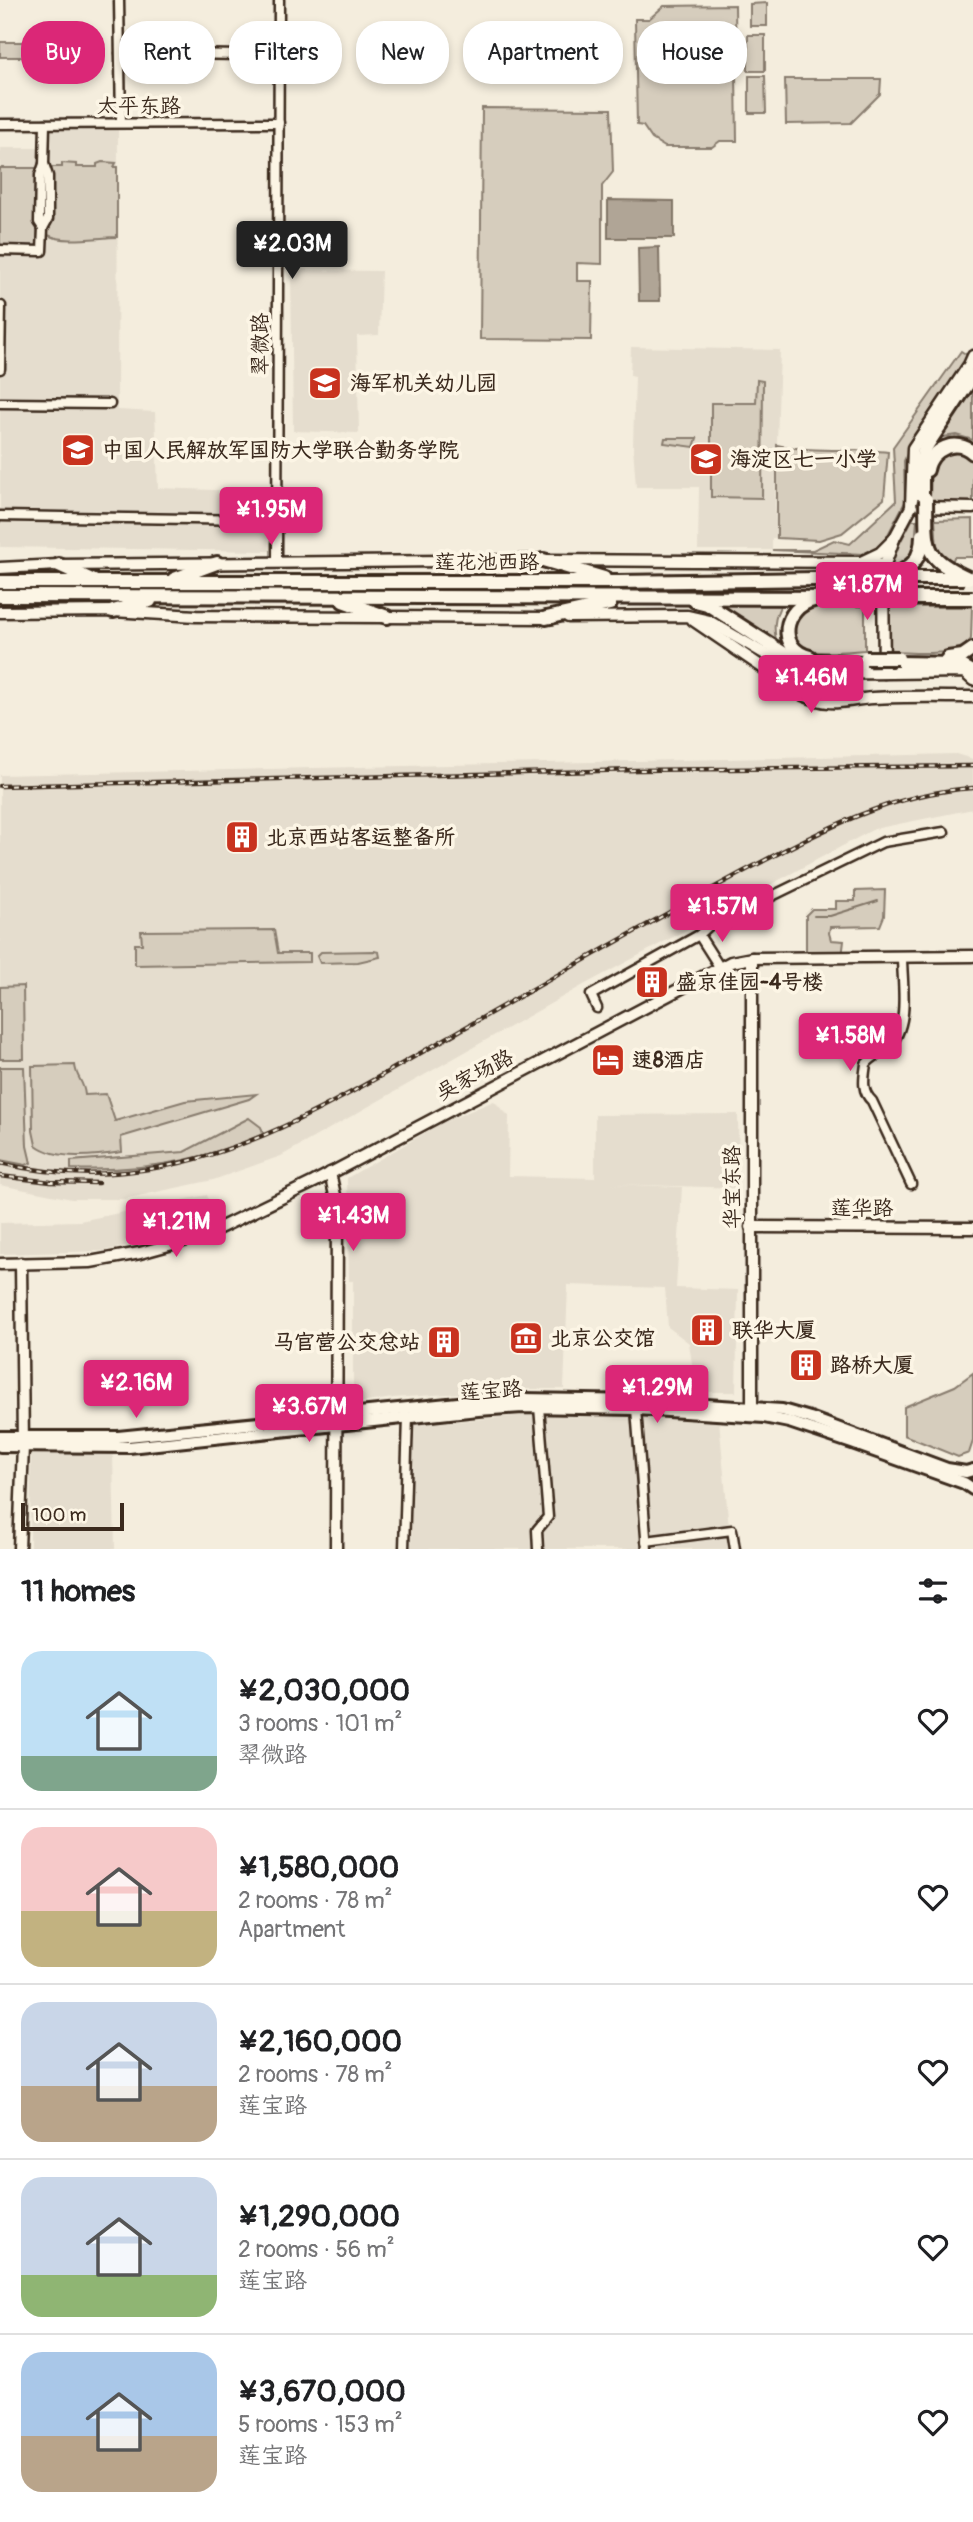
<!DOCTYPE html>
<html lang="en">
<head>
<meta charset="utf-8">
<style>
	:root { --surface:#fff; --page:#f6f6f6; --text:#202124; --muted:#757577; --line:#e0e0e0; --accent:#db2777 }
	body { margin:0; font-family:Pangolin,"LXGW WenKai TC",sans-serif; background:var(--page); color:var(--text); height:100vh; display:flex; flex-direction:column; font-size:26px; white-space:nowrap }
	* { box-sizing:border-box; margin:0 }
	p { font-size:23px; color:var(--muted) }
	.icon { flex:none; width:38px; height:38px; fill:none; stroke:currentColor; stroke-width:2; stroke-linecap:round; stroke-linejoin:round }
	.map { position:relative; height:1549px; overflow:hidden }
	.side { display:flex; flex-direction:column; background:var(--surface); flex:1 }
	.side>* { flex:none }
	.banner { position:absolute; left:21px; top:21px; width:931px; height:63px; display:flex; gap:14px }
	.scale { position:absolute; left:21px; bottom:18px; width:103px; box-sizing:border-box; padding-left:7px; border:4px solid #3b2a1e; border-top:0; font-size:19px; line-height:24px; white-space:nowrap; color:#3b2a1e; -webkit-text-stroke:5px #fcf5e5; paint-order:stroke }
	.price { position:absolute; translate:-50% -60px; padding:0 16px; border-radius:7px; background:var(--accent); color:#fff; font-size:23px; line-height:46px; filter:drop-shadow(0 2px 4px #0008) }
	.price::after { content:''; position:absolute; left:50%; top:42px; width:21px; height:16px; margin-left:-10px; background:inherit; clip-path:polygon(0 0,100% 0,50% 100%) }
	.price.selected { background:#222; color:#fff }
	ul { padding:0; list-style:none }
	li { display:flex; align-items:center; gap:21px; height:175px; padding:0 21px }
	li+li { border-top:2px solid var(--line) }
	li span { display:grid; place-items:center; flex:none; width:196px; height:140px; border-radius:21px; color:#555 }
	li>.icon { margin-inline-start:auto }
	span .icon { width:84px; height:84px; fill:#fffc; stroke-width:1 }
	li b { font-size:30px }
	h2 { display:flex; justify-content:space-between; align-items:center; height:84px; padding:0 21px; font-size:30px }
	.pill { padding:0 24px; border-radius:28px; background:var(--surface); box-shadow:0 4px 10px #0003; font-size:24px; line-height:63px }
	.pill.selected { background:var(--accent); color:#fff }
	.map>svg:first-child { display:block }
	.built { fill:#e5ddce }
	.green { fill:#d6cdbd; stroke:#887c6e; stroke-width:2 }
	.water { fill:#b0a596; stroke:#817466; stroke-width:2 }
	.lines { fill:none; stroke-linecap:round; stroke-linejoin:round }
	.stream { stroke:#817466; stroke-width:2 }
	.minor-casing { stroke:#3b2a1e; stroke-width:13 }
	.tertiary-casing { stroke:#3b2a1e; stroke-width:15 }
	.secondary-casing { stroke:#3b2a1e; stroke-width:16 }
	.trunk-casing { stroke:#3b2a1e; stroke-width:18 }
	.minor { stroke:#fcf5e5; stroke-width:8 }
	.tertiary { stroke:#fcf5e5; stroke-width:10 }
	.secondary { stroke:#fcf5e5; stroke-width:10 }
	.trunk { stroke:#fcf5e5; stroke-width:12 }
	.rail-casing { stroke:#3b2a1e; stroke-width:4.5 }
	.rail { stroke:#fcf5e5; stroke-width:2; stroke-dasharray:5; stroke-linecap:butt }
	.trunk-bridge-casing { stroke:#3b2a1e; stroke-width:18; stroke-linecap:butt }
	.trunk-bridge { stroke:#fcf5e5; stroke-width:12 }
	.labels { text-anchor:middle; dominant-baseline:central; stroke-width:7; stroke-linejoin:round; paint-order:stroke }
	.street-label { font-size:21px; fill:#3b2a1e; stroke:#fcf5e5 }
	.poi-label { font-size:21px; font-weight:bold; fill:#3b2a1e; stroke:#fcf5e5; text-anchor:start }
</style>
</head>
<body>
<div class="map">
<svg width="973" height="1549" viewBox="0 0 973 1549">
	<rect width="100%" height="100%" fill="#f4eddd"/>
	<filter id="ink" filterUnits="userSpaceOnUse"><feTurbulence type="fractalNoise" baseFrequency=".0143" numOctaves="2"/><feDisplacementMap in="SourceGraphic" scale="14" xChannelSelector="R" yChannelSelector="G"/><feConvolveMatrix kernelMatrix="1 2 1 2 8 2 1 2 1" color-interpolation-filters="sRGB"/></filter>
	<g filter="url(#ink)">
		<g class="built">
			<polygon points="44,126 85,126 85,130 92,130 92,126 118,126 117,410 155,412 158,488 268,492 270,551 0,547 0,148 39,148"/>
			<polygon points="291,270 381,271 379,335 357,336 359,433 293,431"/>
			<polygon points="631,347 780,350 775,505 777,538 772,538 772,550 698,550 699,487 636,487 633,446 635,376 630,375"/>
			<polygon points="956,754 973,759 973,809 874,829 580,987 281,1156 213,1180 124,1199 72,1199 0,1185 0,775"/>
			<polygon points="494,1101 509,1116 508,1176 595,1178 595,1115 738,1114 739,1188 609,1184 682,1187 676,1288 738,1290 736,1392 696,1392 689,1343 668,1327 665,1288 568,1285 564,1389 516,1389 393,1398 353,1404 353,1281 349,1281 347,1178 444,1122"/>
			<polygon points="207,1195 217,1227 103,1251 0,1254 0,1223 80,1221"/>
			<polygon points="528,1415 719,1420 731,1549 411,1549 413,1425"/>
			<polygon points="113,1453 115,1549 30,1549 31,1454"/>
		</g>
		<g class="green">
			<polygon points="767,3 767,26 750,26 750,4"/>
			<polygon points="735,5 737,141 720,141 712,147 665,147 652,139 643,126 637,125 635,19 649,19 664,6"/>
			<rect x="748" y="35" width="17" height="36"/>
			<rect x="0" y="42" width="25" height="15"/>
			<polygon points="749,76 765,76 766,113 749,113"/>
			<polygon points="785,79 881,79 880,94 851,123 786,124"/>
			<polygon points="482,108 611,109 613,172 602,186 602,264 577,263 577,281 592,281 591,340 480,339"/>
			<path d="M102,162L116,163L114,167H117V237C98,237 65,244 48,235L50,167H62V163L76,164V167H97V164Z"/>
			<polygon points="0,168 39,168 37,247 0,246"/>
			<polygon points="961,351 967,355 967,361 907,454 904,461 905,502 883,544 876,550 865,554 772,550 813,550 834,540 850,544 896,501 893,447"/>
			<polygon points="757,380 763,381 762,498 711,497 711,403 756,403"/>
			<polygon points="973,384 973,440 956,435 937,438"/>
			<polygon points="665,438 697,438 694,447 664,443"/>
			<path d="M777,445C813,453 852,448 888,452L884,499L842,533L819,540L777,538Z"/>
			<polygon points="955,449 973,457 973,502 930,501 931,466 933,461"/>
			<polygon points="973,519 973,557 954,557 953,560 947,560 937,549 935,520"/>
			<polygon points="912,520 917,520 915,545 906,563 888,565"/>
			<path d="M782,603C773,618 773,631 778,647L718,606L720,604Z"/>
			<path d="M811,603L865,605V650C850,651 820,655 806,650C799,647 795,639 791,633L794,616Z"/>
			<path d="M890,607H972L971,639C957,659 913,652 890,652Z"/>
			<polygon points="885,890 884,916 880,926 830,927 829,933 831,940 844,941 842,957 806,958 806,915 812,909 836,909 836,901 855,901 855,891"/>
			<polygon points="274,930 278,953 310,953 310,962 135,965 135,944 142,944 141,931"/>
			<polygon points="374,951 379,952 380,957 358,962 320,963 317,956 321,952"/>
			<polygon points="23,986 24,1059 0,1059 0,987"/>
			<path d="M75,1065C76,1078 84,1081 85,1095L106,1094L115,1121L185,1101L256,1094L249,1099L121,1137L122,1152C96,1156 57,1161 36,1145L33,1131L32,1066Z"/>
			<polygon points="0,1067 24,1067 27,1146 31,1163 26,1165 0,1160"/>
			<path d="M249,1118L261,1127L263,1134C202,1162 138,1172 71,1169V1161L184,1152Z"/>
			<polygon points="973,1373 973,1441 969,1453 958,1457 904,1435 904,1407 955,1386"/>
		</g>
		<g class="water">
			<polygon points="608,200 674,201 674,238 608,238"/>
			<polygon points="659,247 660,301 639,301 638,248"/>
		</g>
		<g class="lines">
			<polyline class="stream" points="814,916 830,916 878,901"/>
			<g class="minor-casing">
				<g id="minor">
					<polyline points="119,0 121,123"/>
					<polyline points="120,53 242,55"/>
					<polyline points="0,124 279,123"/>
					<polyline points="43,228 39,222 40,175 44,164"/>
					<polyline points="0,250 42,251 43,228 48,219 48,176 44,164 45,124"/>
					<polyline points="0,369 1,306"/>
					<polyline points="0,403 110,404"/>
					<polyline points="0,516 254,520"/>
					<polyline points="277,563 279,0"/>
					<polyline points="699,935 720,968"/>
					<path d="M902,957C902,985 911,1026 888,1047C881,1054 872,1056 866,1064C864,1078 861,1091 872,1101L911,1184"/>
					<polyline points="597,1008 591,995 699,935 711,924 737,918 764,900 883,842 944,832"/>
					<polyline points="636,1409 647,1549"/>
					<polyline points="646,1541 732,1530 735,1549"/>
					<polyline points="404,1549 408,1417"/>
					<polyline points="538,1549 537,1530 548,1517 539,1407"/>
				</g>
			</g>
			<g class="tertiary-casing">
				<g id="tertiary">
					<polyline points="921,507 973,508"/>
					<polyline points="867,560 877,563 883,570 894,539 911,507 913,448 969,365 973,356"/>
					<polyline points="0,568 59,565 543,560 861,562 880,553 894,539"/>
					<polyline points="883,572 884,673"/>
					<polyline points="0,612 113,611 196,616 553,618"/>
					<polyline points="568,617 687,616 709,621 796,672 817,674 964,672 973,680"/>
					<path d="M693,620L803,695C834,708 842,700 873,698C906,696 940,697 973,697"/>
					<polyline points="330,1173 337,1204 336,1549"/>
					<polyline points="751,1227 973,1228"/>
					<polyline points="0,1264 90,1262 140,1253 205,1235 314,1182 731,962 752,958 973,956"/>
					<polyline points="752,1415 752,958"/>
					<polyline points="19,1549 23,1446 21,1263"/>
				</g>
			</g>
			<g class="secondary-casing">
				<g id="secondary">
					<polyline points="0,1437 118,1437 478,1401 523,1399 645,1401 782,1410 810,1418 947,1469 966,1472 973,1470"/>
					<polyline points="0,1446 129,1447 478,1410 523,1407 636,1409 764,1417 789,1422 852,1443 964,1483 973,1489"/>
				</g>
			</g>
			<g class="trunk-casing">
				<g id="trunk">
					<path d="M927,470C930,449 957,437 973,453"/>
					<polyline points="922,500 922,463 924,450 973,376"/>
					<polyline points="543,560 604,578"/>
					<polyline points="59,565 94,581"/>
					<polyline points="174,579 217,563"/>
					<polyline points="0,582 618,582 878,578"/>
					<polyline points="0,596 877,598"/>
					<polyline points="343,601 387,617"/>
					<polyline points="695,601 707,604 794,660 866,663"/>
					<polyline points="113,611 150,601"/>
					<polyline points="546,618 610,604"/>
					<path d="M810,657C776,649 783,607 814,600"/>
					<polyline points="948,658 963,656 973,649"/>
					<polyline points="897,663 958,664 973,672"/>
				</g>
			</g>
			<use href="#minor" class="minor"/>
			<use href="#tertiary" class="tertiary"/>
			<use href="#secondary" class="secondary"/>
			<use href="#trunk" class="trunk"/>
			<g class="rail-casing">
				<g id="rail">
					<polyline points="0,786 637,770 973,766"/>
					<path d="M0,1163C179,1205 311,1115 459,1031C552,978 645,925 739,874C813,835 888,793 973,788"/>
					<polyline points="0,1176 51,1182 98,1183"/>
				</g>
			</g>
			<use href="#rail" class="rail"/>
			<g class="trunk-bridge-casing">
				<g id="trunk-bridge">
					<path d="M926,499C927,546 921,557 968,578"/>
					<polyline points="878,578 964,578"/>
					<path d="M889,578C911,568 922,560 922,535"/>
					<polyline points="877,598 973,598"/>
					<polyline points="866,658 898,658"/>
				</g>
			</g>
			<use href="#trunk-bridge" class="trunk-bridge"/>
		</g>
	</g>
	<defs>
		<g id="school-square" transform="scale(1.75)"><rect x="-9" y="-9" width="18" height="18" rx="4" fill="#c8321e" stroke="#fcf5e5"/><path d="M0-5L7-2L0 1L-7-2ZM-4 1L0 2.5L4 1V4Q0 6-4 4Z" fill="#fff"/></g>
		<g id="university-square" transform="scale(1.75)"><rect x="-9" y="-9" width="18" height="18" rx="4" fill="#c8321e" stroke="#fcf5e5"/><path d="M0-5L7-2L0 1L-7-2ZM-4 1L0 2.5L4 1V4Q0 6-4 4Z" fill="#fff"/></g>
		<g id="building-square" transform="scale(1.75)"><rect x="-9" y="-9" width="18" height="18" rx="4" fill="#c8321e" stroke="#fcf5e5"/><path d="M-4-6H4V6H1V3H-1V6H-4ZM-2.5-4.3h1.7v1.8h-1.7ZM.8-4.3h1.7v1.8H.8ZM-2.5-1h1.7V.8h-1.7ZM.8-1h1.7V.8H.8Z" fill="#fff"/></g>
		<g id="hotel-square" transform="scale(1.75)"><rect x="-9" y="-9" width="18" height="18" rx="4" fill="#c8321e" stroke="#fcf5e5"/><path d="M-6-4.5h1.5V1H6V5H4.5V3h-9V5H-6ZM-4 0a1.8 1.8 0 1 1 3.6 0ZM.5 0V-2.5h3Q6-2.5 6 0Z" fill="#fff"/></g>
		<g id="museum-square" transform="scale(1.75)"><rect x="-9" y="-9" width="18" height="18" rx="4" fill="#c8321e" stroke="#fcf5e5"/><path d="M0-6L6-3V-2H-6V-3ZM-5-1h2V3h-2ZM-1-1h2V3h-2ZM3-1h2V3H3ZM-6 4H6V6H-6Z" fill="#fff"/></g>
	</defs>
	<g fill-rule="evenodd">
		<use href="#school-square" x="325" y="383"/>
		<use href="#university-square" x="78" y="450"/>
		<use href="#school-square" x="706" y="459"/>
		<use href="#building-square" x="242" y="837"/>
		<use href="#building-square" x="652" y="982"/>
		<use href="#hotel-square" x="608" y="1060"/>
		<use href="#building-square" x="707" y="1330"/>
		<use href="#museum-square" x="526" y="1338"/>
		<use href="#building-square" x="444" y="1342"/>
		<use href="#building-square" x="806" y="1365"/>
	</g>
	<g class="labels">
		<g class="street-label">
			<text x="139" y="106">太平东路</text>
			<text transform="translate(260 344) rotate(-90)">翠微路</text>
			<text x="487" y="562">莲花池西路</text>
			<text transform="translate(475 1075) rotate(-28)">吴家场路</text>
			<text transform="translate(732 1187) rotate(-90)">华宝东路</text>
			<text x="862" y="1208">莲华路</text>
			<text transform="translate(491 1391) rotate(-4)">莲宝路</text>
		</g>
		<g class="poi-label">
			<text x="350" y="383">海军机关幼儿园</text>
			<text x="102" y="450">中国人民解放军国防大学联合勤务学院</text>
			<text x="730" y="459">海淀区七一小学</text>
			<text x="266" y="837">北京西站客运整备所</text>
			<text x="676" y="982">盛京佳园-4号楼</text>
			<text x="632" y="1060">速8酒店</text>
			<text x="732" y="1330">联华大厦</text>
			<text x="550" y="1338">北京公交馆</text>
			<text x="420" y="1342" text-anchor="end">马官营公交总站</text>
			<text x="830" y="1365">路桥大厦</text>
		</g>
	</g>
</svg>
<div class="scale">100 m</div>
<b class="price selected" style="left:292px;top:281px">¥2.03M</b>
<b class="price" style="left:271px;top:547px">¥1.95M</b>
<b class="price" style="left:867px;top:622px">¥1.87M</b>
<b class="price" style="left:811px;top:715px">¥1.46M</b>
<b class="price" style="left:722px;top:944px">¥1.57M</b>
<b class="price" style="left:850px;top:1073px">¥1.58M</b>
<b class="price" style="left:353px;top:1253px">¥1.43M</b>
<b class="price" style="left:176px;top:1259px">¥1.21M</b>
<b class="price" style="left:136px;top:1420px">¥2.16M</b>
<b class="price" style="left:657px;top:1425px">¥1.29M</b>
<b class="price" style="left:309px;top:1444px">¥3.67M</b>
<div class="banner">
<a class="pill selected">Buy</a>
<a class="pill">Rent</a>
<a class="pill">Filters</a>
<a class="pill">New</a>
<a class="pill">Apartment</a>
<a class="pill">House</a>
</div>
</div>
<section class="side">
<h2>11 homes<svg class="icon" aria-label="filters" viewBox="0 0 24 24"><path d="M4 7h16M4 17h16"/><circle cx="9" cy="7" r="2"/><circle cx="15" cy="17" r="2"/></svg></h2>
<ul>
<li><span style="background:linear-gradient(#bfe0f5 75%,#7fa58c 0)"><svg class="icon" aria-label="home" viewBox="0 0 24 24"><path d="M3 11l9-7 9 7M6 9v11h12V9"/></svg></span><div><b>¥2,030,000</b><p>3 rooms · 101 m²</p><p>翠微路</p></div><svg class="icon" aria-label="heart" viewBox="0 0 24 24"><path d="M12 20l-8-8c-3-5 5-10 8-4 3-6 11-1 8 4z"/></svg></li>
<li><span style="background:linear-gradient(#f6c9c9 60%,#c2b280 0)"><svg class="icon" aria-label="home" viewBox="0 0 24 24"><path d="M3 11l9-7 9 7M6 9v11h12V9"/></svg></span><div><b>¥1,580,000</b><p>2 rooms · 78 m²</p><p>Apartment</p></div><svg class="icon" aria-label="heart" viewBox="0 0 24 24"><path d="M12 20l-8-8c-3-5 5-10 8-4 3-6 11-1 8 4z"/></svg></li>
<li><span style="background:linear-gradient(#c9d6e8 60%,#b9a48a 0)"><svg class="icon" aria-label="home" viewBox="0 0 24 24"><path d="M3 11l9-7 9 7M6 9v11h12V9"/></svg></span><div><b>¥2,160,000</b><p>2 rooms · 78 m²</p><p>莲宝路</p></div><svg class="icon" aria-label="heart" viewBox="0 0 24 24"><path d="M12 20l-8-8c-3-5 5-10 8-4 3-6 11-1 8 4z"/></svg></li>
<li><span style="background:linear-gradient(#c9d6e8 70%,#8fb573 0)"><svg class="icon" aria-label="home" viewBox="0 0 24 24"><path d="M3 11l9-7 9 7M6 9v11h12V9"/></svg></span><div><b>¥1,290,000</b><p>2 rooms · 56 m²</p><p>莲宝路</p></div><svg class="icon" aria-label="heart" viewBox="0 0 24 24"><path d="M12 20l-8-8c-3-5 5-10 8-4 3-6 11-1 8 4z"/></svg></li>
<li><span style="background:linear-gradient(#a9c7e8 60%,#b9a48a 0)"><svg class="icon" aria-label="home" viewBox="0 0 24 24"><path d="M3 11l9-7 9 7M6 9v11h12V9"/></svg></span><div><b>¥3,670,000</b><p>5 rooms · 153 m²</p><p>莲宝路</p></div><svg class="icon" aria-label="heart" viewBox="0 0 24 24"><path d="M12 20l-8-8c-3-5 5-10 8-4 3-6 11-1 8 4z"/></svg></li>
</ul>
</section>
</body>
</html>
